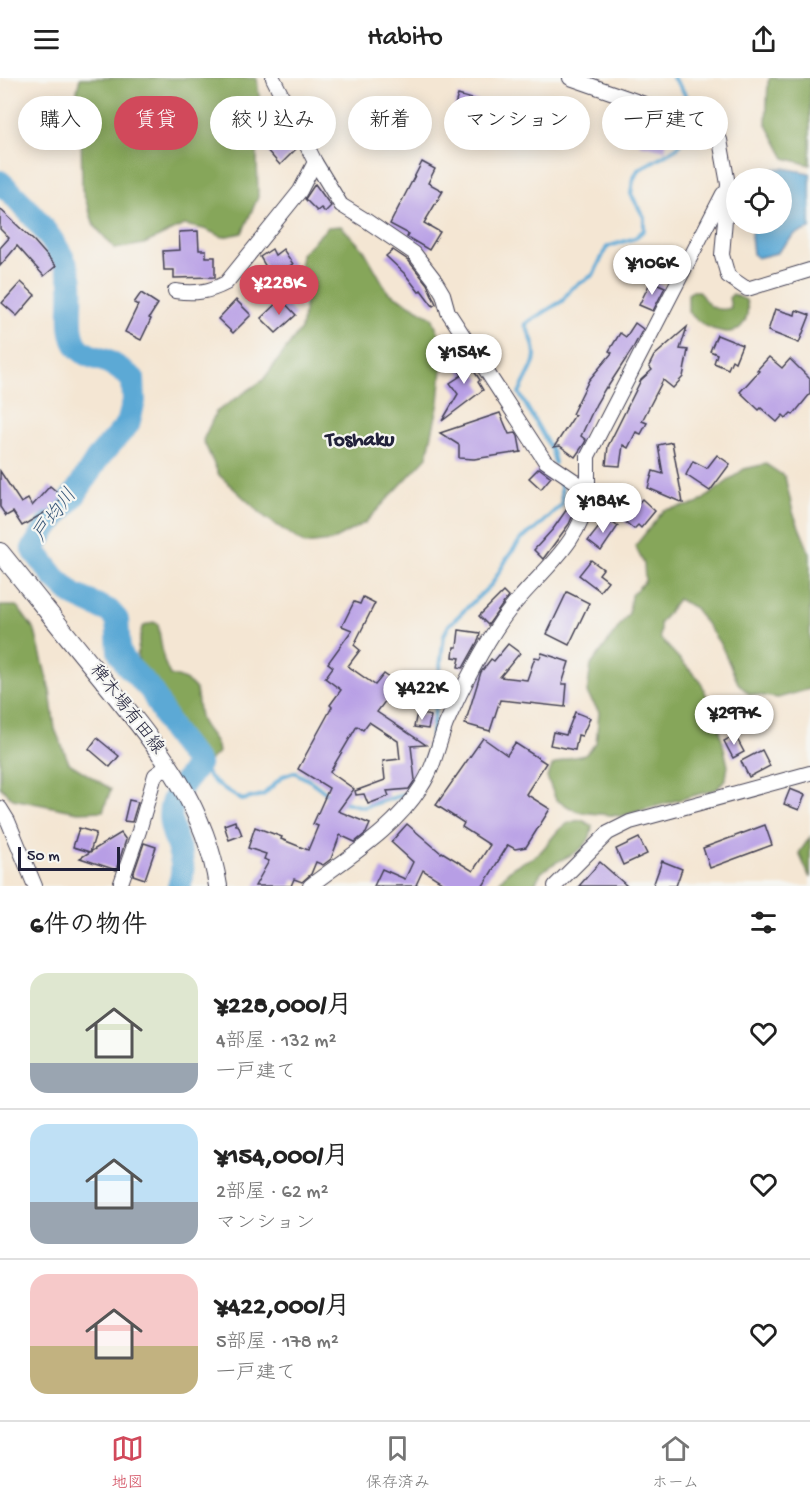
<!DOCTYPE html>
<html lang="ja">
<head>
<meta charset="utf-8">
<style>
	:root { --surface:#fff; --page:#f2f2f2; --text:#222; --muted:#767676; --line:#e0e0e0; --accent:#d1495b }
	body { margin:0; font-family:"Gochi Hand","Klee One",sans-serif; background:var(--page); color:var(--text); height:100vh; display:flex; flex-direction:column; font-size:22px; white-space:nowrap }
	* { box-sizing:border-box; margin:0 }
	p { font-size:20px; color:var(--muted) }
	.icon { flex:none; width:33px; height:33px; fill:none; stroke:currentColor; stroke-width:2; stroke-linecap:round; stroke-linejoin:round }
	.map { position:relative; height:808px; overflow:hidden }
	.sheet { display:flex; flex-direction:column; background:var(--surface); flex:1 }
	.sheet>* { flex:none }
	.banner { position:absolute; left:18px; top:18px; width:774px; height:54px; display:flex; gap:12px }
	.controls { position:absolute; left:726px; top:90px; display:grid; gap:12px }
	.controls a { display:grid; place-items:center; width:66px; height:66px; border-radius:50%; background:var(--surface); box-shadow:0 3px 15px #0003; font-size:30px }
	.scale { position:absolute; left:18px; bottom:15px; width:102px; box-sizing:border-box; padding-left:6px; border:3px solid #22223b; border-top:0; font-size:16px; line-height:21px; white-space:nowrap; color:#22223b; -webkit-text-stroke:4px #f6f6f2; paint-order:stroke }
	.price { position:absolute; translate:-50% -51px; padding:0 14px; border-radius:21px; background:#fff; color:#222; font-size:20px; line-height:39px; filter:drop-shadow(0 2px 3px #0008) }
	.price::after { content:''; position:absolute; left:50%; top:36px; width:18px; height:14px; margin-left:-9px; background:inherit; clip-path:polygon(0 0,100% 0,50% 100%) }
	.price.selected { background:var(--accent); color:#fff }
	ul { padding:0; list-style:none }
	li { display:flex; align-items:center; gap:18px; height:150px; padding:0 30px }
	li+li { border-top:2px solid var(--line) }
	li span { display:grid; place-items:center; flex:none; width:168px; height:120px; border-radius:18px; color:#555 }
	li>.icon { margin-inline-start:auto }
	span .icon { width:72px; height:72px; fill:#fffc; stroke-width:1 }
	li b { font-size:26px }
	h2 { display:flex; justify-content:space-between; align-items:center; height:72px; padding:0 30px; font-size:26px }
	.pill { padding:0 21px; border-radius:27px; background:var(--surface); box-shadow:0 3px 15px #0003; font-size:21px; line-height:54px }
	.pill.selected { background:var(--accent); color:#fff }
	header { display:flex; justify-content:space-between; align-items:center; height:78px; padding:0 30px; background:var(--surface); font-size:27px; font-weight:600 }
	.dock { display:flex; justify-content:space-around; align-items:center; height:84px; border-top:2px solid var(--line); background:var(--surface); font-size:16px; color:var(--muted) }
	.dock a { display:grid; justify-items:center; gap:3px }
	.dock .selected { color:var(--accent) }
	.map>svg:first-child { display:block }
	.forest { fill:#86a65a; stroke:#54644a; stroke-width:1.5 }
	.water { fill:#5ca9d5; stroke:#3f6688; stroke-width:1.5 }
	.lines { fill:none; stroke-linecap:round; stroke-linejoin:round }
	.stream { stroke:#5ca9d5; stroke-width:4 }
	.river { stroke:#5ca9d5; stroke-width:24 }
	.building { fill:#b79ee5 }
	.minor-casing { stroke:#423f52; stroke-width:16 }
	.major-casing { stroke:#423f52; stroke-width:20 }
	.minor { stroke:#fff; stroke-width:14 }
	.major { stroke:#fff; stroke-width:18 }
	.labels { text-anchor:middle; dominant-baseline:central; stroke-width:4.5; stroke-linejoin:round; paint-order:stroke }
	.street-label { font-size:18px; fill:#22223b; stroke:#f6f6f2 }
	.water-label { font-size:20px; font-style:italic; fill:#395879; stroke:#f6f6f2 }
	.quarter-label { font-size:21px; font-weight:bold; fill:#22223b; stroke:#f6f6f2 }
</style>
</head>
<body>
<header><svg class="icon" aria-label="menu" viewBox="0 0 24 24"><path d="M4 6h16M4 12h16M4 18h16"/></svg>Habito<svg class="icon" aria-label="share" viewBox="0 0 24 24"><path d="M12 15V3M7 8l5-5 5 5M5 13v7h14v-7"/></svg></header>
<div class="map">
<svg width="810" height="808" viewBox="0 0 810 808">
	<rect width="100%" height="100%" fill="#f6f6f2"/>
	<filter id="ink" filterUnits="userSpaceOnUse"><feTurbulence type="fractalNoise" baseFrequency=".0167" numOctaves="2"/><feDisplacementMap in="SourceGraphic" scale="12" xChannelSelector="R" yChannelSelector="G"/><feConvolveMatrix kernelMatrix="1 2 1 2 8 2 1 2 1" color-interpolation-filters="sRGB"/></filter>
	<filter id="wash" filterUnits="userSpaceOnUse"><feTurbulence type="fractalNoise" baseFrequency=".008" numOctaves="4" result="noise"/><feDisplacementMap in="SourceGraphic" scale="24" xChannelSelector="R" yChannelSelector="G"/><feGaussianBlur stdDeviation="1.35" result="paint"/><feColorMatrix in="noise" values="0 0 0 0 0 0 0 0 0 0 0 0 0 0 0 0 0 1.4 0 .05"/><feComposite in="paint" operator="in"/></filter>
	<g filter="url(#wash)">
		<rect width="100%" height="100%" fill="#f4e6d3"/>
		<g class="forest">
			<polygon points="80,0 257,0 262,43 257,78 258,119 242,155 223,159 204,151 184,147 144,166 115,171 94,147 82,111 81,52 77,13"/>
			<polygon points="770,0 810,0 810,87 785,80 766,45 768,4"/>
			<polygon points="341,148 364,172 388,214 432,239 444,268 439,324 427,379 397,411 365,445 331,463 305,466 266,440 219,397 203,362 216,334 263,302 301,251 306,221 299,200 301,176 328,149"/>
			<path d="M693,213H699C707,227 714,235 731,230L729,220L733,216L746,222C751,239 742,259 720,253C708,251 696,242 688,234V216Z"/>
			<polygon points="766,386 785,399 793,434 810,476 810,611 778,620 749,616 738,605 721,567 695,530 678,521 660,545 660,560 701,604 719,648 728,688 726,700 717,711 621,738 578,734 556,722 547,699 553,687 569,680 585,677 596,665 599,634 587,615 591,587 629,535 631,517 645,503 644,486 635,468 664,432 697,426 744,391"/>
			<polygon points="0,528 17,528 35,553 50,613 55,651 69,685 111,711 103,733 78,734 13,721 0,709"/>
			<path d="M153,544L158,546L164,583L170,597C179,599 189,602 195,610C198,615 198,633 201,642C207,656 217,659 218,675L210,682H200L192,673L155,604L141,591L137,577L142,549Z"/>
			<path d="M582,742L592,748C591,778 559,777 541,795C538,799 536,804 534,808H497C502,799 511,789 521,785C526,782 534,780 538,776C554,762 556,744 582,742Z"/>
			<polygon points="810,759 810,800 799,775"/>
		</g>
		<polygon class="water" points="783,90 810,95 810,151 795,156 777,175 757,180 753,176 751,157 754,146 782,146 782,100 769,100 773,91"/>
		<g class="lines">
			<g class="stream">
				<path d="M673,0C684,12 690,23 690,39"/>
				<path d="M555,385L552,373L519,315C534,283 543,282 525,246L562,223L572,210L593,197L607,169L635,160L644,152V139L631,116L633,102L638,92L678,69L690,46"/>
				<polyline points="198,686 215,705 242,722 263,717 283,698 294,694 312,704 330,718"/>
				<polyline points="422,695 431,664 444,557 449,547 492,506 508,479 522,460 536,451 562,426 561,409 558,396"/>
				<polyline points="339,723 364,729 412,714"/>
			</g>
			<path class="river" d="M0,104C24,126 68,173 71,205C73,223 66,255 78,269C87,280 99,279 110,285C118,289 126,296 133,301L134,323L128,346L97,381L75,416L47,449L33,471L55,500L74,517L109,533L117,542L119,573L127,587L151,612L172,652L198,686C191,697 175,714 172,726C163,754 192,777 179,808"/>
		</g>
		<g id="blocks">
			<g class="building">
				<polygon points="458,17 489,26 482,52 450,43"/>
				<polygon points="636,40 670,48 665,72 639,66 640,63 632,62"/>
				<polygon points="282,54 297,70 280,87 265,70"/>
				<polygon points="422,84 435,91 428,105 443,113 424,145 440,154 429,172 407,159 409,156 390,146"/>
				<polygon points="315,106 331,128 325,134 321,130 317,133 305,121"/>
				<polygon points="0,131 34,163 56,188 44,198 17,168 0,188 0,170 9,160 0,151"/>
				<polygon points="198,153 199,172 206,172 206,179 215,179 215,199 174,200 174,192 164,192 163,173 180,172 179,154"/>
				<polygon points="272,171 275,177 283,171 293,186 272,199 260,179"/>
				<polygon points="393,172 408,182 427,206 436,226 433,228 421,212 419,214 405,196 386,178"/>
				<polygon points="651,203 665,209 653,233 639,227"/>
				<polygon points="21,204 35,217 17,238 2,225"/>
				<polygon points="141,215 158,226 149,240 151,241 141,262 125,254 138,227 134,225"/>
				<polygon points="281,221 296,237 276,255 261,240"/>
				<polygon points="236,222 251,237 233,255 218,241"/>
				<polygon points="775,231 795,237 796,232 810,237 799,265 768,253"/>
				<polygon points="635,245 643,251 633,270 607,310 606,309 596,326 581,358 586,362 584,366 575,379 560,368 554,369 575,337 572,336 589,302 612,275 609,273 620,255 626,259"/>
				<polygon points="687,249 680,271 688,272 683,299 673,310 663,302 642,343 647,345 641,356 636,354 628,370 623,367 620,388 606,387 608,368 641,302 652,292 649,288 654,278"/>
				<polygon points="717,257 742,267 735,284 732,282 728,291 714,285 717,276 710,273"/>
				<polygon points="463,277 480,302 478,304 483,312 442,343 458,316 450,305 462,297 453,283"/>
				<polygon points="769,279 782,290 790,281 810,301 810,316 793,337 791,335 786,340 783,337 777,344 761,330 759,332 740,314 759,293 757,292"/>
				<polygon points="500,335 509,356 516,355 518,358 521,374 474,381 459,380 459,367 440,355"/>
				<polygon points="672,364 683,425 648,410 653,393 663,396 658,367"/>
				<polygon points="717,377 730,386 710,413 686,397 693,383 707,390"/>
				<polygon points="539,390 551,399 541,411 529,400"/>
				<polygon points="0,393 21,425 28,421 32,428 50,408 63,419 49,434 47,433 22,448 13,434 6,438 0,429"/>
				<polygon points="642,421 655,433 641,450 638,447 634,451 623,442"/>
				<polygon points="567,431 574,435 569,446 543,481 534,472 553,451"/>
				<polygon points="607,439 618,448 601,473 588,463"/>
				<polygon points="591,482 603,491 599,496 608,503 600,513 579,497"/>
				<polygon points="503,514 508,519 488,547 479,538"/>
				<polygon points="567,514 589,525 569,567 547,556"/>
				<polygon points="363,519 375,525 354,567 360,572 348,588 375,607 384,596 398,606 377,634 426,667 411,668 415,702 409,711 387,713 389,718 368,726 364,716 356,717 355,713 385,702 383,683 400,681 398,663 369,644 363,652 357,648 330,694 354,711 338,733 370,746 366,755 355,764 340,757 331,781 323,787 316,784 311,796 302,804 294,801 291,808 255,808 269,783 264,781 266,776 248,770 255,749 282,759 281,761 308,772 318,748 313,746 329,710 298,691 332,629 330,627 341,612 325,600 333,589 328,585 352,552 342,548 354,524 360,526"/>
				<polygon points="459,552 480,555 479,561 463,590 458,589 460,580 453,579 454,569 457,569"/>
				<polygon points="508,566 520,575 500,599 527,602 535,579 540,580 542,575 569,584 562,606 567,606 565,629 500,622 490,653 465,646 481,594 491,581 494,583"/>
				<polygon points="575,634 590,640 582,658 578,657 575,672 550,667 553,654 566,657"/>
				<polygon points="417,635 431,638 428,651 414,649"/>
				<polygon points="735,657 744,674 733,680 724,663"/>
				<polygon points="97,660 119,678 110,689 89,671"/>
				<polygon points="483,660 507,677 515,665 546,685 526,716 550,731 526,769 515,771 508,767 483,808 448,808 423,792 416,807 419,808 374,808 382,791 405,801 413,784 391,764 407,746 441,775 442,774 473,793 490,767 462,749 464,745 436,727"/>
				<polygon points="762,672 770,688 749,699 741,683"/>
				<polygon points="790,711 805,717 799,732 784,726"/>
				<polygon points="129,722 138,724 132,744 124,743"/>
				<polygon points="235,743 236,747 238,747 242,757 229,762 224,747"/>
				<polygon points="765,747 772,767 710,790 703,770"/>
				<polygon points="79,750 96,755 90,774 121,755 126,762 116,792 80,780 90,774 73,769"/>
				<polygon points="639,760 647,776 623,787 616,771"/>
				<polygon points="144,765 156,769 145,801 133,797"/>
				<polygon points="662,783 682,791 676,808 653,808"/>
				<polygon points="600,784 627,808 579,808"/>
			</g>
		</g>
	</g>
	<g filter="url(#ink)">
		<use href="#blocks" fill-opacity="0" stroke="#423f52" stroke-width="1.5"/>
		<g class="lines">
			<g class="minor-casing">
				<g id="minor">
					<path d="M273,0L315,84L341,127L367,143L414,175L434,201L443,216L448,234L545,383L588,412C585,468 531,499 502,542C480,574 462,610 446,646C438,667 434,690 421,709C394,752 349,778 310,808"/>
					<polyline points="570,0 682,39 701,47 720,62 728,106 722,177 728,198 747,211 810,192"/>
					<path d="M175,213C195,216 209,214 226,205L300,113L315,84"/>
					<polyline points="588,412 588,378 723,116"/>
					<polyline points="0,730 8,743 35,808"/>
					<polyline points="120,808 139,753 155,697 169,687"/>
					<polyline points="555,808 608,755 630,744 810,695"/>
				</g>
			</g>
			<g class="major-casing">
				<path id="major" d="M0,474C34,516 67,558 101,599C153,664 205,723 218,808"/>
			</g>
			<use href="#minor" class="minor"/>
			<use href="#major" class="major"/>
		</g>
	</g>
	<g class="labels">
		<g class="street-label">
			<text transform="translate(126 632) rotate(52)">稗木場有田線</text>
		</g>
		<g class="water-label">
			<text transform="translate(56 438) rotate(-54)">戸均川</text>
		</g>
		<g class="quarter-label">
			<text x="360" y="363">Toshaku</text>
		</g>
	</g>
</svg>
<div class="controls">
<a><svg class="icon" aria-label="locate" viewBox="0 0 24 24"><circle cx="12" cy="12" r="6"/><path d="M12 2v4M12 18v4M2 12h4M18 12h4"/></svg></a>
</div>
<div class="scale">50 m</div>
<b class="price" style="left:652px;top:218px">¥106K</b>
<b class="price selected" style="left:279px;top:238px">¥228K</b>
<b class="price" style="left:464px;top:307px">¥154K</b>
<b class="price" style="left:603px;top:456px">¥184K</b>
<b class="price" style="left:422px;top:643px">¥422K</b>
<b class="price" style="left:734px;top:668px">¥297K</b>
<div class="banner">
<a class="pill">購入</a>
<a class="pill selected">賃貸</a>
<a class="pill">絞り込み</a>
<a class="pill">新着</a>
<a class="pill">マンション</a>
<a class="pill">一戸建て</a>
</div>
</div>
<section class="sheet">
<h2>6件の物件<svg class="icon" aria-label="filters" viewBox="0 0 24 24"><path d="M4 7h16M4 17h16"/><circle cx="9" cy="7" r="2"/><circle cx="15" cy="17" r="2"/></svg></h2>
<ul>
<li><span style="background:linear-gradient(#dfe7d0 75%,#9aa5b1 0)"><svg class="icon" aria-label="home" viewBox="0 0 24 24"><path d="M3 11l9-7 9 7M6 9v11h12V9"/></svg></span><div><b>¥228,000/月</b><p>4部屋 · 132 m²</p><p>一戸建て</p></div><svg class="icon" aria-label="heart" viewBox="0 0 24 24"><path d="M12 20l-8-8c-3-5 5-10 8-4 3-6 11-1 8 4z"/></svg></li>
<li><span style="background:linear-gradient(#bfe0f5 65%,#9aa5b1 0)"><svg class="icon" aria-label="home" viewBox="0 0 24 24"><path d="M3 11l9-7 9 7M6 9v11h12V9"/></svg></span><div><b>¥154,000/月</b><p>2部屋 · 62 m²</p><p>マンション</p></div><svg class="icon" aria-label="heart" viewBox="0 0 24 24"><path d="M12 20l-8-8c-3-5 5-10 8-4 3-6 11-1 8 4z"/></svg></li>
<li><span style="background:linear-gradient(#f6c9c9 60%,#c2b280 0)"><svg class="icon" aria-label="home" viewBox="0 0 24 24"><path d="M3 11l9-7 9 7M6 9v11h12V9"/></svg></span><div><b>¥422,000/月</b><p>5部屋 · 178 m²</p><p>一戸建て</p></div><svg class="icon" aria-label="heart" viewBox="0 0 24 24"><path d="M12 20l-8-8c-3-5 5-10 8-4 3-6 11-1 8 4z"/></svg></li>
</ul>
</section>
<nav class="dock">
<a class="selected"><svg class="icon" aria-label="map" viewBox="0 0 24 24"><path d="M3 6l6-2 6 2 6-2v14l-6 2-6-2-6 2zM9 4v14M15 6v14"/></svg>地図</a>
<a><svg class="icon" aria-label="saved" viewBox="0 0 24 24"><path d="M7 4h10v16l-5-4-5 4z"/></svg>保存済み</a>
<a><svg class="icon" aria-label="home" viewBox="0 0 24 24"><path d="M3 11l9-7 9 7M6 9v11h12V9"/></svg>ホーム</a>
</nav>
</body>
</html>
